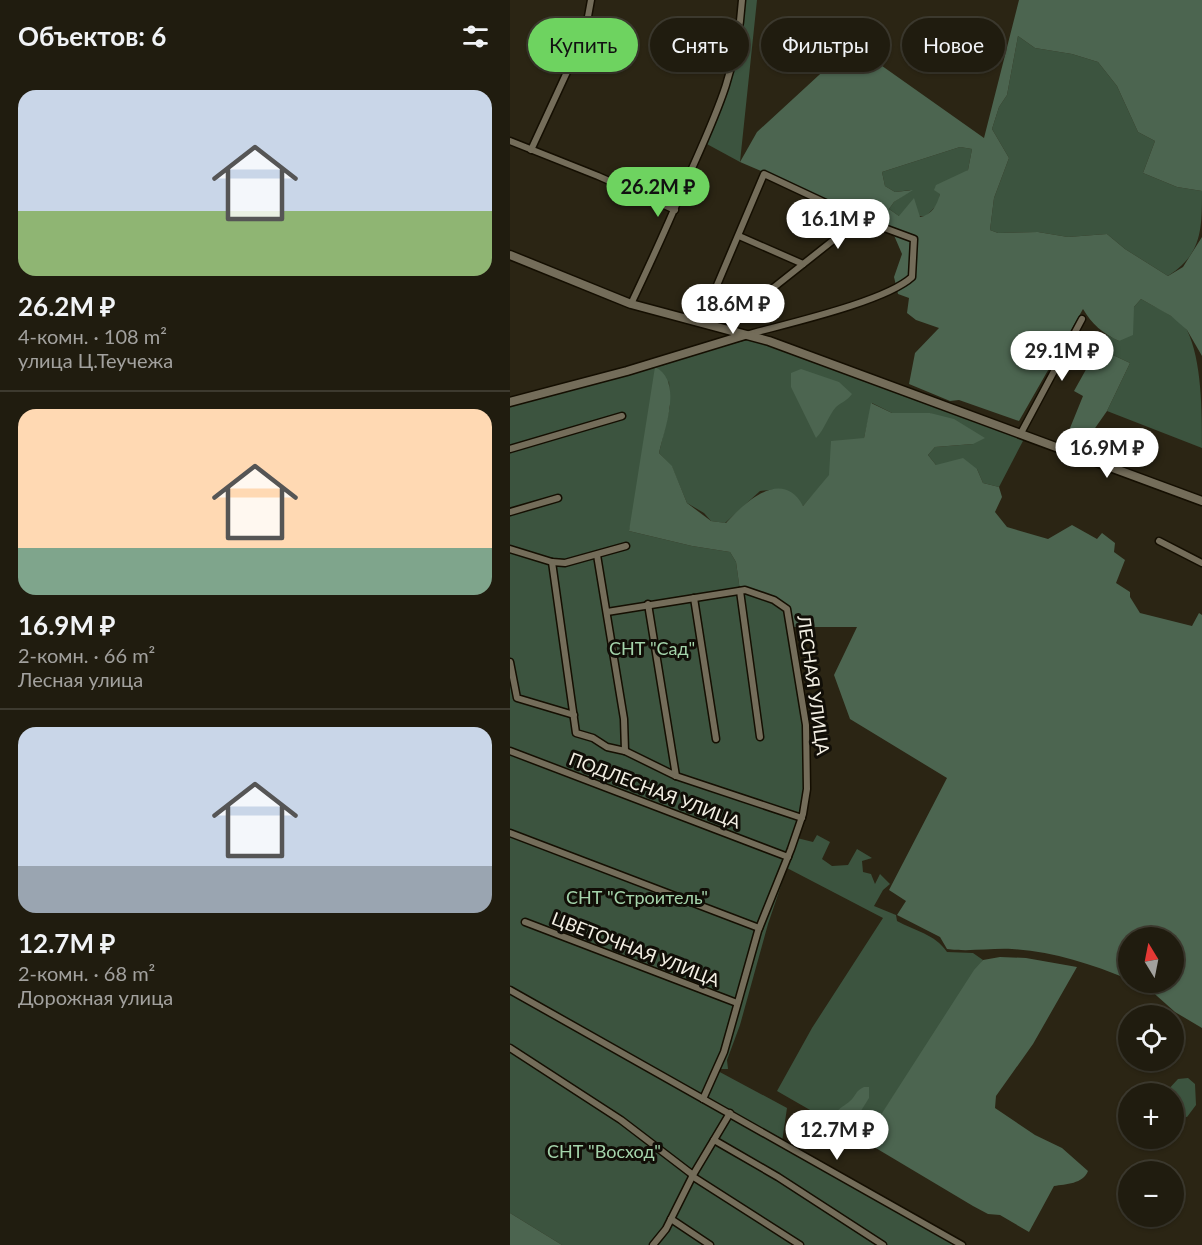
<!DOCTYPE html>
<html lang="ru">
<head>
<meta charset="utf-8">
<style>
	:root { --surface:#201c0f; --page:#2d291d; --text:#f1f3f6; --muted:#a2a19e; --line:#3d3a2f; --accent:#6ed360 }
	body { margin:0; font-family:Lato,sans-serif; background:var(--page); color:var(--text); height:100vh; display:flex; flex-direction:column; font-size:22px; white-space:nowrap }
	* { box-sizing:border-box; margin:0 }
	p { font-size:20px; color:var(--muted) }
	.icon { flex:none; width:33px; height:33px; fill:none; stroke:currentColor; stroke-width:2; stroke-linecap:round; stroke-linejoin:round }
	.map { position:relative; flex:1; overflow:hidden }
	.drawer { display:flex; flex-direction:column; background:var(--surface); width:510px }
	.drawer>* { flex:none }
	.hud { position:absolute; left:18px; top:18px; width:570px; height:54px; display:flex; gap:12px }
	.needle { width:39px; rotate:350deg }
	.controls { position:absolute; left:608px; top:927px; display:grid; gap:12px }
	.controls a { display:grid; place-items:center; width:66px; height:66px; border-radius:50%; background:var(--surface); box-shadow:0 2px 4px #0004,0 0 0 2px var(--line); font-size:30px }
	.price { position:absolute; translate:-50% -51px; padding:0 14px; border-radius:21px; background:#fff; color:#222; font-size:20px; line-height:39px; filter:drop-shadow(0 2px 3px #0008) }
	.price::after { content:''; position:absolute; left:50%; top:36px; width:18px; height:14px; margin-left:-9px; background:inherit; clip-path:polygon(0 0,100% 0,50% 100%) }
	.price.active { background:var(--accent); color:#111 }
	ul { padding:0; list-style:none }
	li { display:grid; align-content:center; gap:12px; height:318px; padding:0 18px }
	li+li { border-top:2px solid var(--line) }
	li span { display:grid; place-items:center; height:186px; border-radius:18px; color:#555 }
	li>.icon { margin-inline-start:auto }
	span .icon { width:108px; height:108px; fill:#fffc; stroke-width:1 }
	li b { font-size:26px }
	h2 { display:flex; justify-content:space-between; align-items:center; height:72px; padding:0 18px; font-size:26px }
	.chip { padding:0 21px; border-radius:27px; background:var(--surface); box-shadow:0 2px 4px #0004,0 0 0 2px var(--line); font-size:21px; line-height:54px }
	.chip.active { background:var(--accent); color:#111 }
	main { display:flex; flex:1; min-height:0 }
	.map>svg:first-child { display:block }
	.green { fill:#3c543f }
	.forest { fill:#4c6550; fill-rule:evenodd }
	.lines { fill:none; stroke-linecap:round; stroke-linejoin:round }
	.street-casing { stroke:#140e01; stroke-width:9 }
	.secondary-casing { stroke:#140e01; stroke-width:11 }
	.street { stroke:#746d5a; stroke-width:6 }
	.secondary { stroke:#746d5a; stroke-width:8 }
	.labels { text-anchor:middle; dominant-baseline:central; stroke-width:6; stroke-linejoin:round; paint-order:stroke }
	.park-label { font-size:18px; fill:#a4d4ab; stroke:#110e07 }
	.street-label { font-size:18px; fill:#f2eee3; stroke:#110e07 }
</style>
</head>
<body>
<main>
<section class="drawer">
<h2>Объектов: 6<svg class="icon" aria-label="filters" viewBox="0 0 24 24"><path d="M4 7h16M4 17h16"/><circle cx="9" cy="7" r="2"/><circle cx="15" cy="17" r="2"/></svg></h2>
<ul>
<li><span style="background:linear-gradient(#c9d6e8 65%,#8fb573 0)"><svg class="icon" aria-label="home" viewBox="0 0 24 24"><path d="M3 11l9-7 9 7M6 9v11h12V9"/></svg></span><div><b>26.2M ₽</b><p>4-комн. · 108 m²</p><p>улица Ц.Теучежа</p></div></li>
<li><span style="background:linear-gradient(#ffd9b3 75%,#7fa58c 0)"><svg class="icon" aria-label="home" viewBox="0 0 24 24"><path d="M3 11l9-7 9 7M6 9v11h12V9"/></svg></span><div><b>16.9M ₽</b><p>2-комн. · 66 m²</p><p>Лесная улица</p></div></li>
<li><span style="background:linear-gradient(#c9d6e8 75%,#9aa5b1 0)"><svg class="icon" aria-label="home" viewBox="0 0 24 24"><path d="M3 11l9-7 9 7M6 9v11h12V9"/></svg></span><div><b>12.7M ₽</b><p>2-комн. · 68 m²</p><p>Дорожная улица</p></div></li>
</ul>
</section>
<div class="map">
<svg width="692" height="1245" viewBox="0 0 692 1245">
	<rect width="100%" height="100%" fill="#2b2514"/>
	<g class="green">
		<polygon points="232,0 247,0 230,162 195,143 217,89"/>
		<path d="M508,36L525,48L562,54L588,62L607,86L628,132L645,141L633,173L667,187L692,191C692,230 692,254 658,276L615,249L597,234L558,237L528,232L488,233L480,230L484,198L499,158L482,129L489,107L497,95Z"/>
		<polygon points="450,147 462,149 458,170 430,194 428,204 416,216 389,216 379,209 384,202 401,190 385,192 375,186 372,172"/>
		<path d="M631,299C646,308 667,316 677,330C692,361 692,411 692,448L597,411L620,363L588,348L597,335L609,341L624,307Z"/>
		<polygon points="241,339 514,439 489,487 473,483 467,469 426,465 418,455 425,447 463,444 420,413 382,413 362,403 354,438 293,506 270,489 250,491 215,523 201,521 194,513 177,503 162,467 149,453 160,406 159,381 119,531 182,546 220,552 226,562 230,591 235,590 277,609 298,765 293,814 248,931 206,1070 277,1108 272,1142 452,1245 52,1245 0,1213 0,402"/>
		<path d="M307,835L320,842L312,859L322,866L338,865L347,849L362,858L352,861L353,872L361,874L365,884L370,874L380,884L373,890L364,906L386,915L387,921C405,931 425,934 437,952L463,953L473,960L354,1141L267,1091L302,1028L373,918L277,868L258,924L230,1025L217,1060L218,1069H208L249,932L287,838L303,842Z"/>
		<polygon points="678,1078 685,1084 686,1105 677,1117 663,1115 663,1094 655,1093 668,1079"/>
	</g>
	<g class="forest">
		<path d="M509,0H692V191L667,187L633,173L645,141L628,132L607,86L588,62L562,54L525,48L508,36L497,95L489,107L482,129L499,158L484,198L480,230L488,233L528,232L558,237L597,234L615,249L658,276L673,267L692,237V356L677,330L661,316L631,299L624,307L623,335L609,341C593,334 581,323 573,309L509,421L449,400L440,401L399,384L405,353L429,328L406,320L397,313L399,298L388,294L384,277L392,254L380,226L230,162L247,132L321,64L342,52L358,56L474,138ZM450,147L462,149L458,170L426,185L424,190L430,194C427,205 422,215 410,217L404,198L389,216L379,209L384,202L403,190L385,192L375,186L372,172Z"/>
		<polygon points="588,348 620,363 597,411 576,441 558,433 573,396 564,391"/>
		<path d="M145,367C174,381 154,430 149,453L162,466L177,503L201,521L216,523C234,503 272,467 293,506L319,475L321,441L354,438L361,403L382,413H420L444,419L475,438L463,444L425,447L418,455L426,465L453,458L467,469L473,483L489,487L492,497L485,512L497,527L538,539L562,525L587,539L592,533L605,543L604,552L615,560L606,583L620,592V597L630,613L682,626L689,613L692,615V1028L665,1012L638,988L626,983L663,982V938H618V979C581,964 542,951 502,949C480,948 459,952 437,949L430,937L387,915L396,901L379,890L437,778L340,719L324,675L347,627H280L277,609L264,600L230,591L226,562L220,552L182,546L119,531Z"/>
		<path d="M291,369L329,382L342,394C337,401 332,402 326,407C318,416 315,429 306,438L281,387V373Z"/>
		<polygon points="601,429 610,429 626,437 628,442 616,463 581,447 591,433"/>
		<path d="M490,957L516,958L567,967L523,1044L486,1096L485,1108L525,1135L552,1148L578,1171C573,1184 556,1184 544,1186L519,1232L490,1215L478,1214L463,1206L354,1141L464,970L473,960Z"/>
		<path d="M354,1087H359V1098L339,1130L322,1120C328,1107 331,1109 340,1101C346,1096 345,1091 354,1087Z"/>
		<polygon points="0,1213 52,1245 0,1245"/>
	</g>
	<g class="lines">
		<g class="street-casing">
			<g id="street">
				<polyline points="0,141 88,176 165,210"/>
				<polyline points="21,150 75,33 81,0"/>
				<polyline points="229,236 293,264"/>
				<path d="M121,304C139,266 156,229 172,191C202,122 227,77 232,0"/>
				<polyline points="234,311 350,219"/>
				<path d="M191,323L254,174L350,219L404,239L402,277C375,302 275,324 236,335"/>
				<polyline points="511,433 572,319"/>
				<polyline points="0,449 112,416"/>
				<polyline points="0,512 48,498"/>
				<polyline points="649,541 692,563"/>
				<polyline points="0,549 42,562 55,563 116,546"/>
				<polyline points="87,555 114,719 115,751"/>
				<polyline points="42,562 66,733 83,738 97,747 115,751 166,776 292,818"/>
				<polyline points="230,591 250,737"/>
				<polyline points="184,598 206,739"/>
				<polyline points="138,604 166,776"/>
				<polyline points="97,612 235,590 264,600 277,609 296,725 297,789 293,814 281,849 248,931 214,1052 193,1099"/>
				<polyline points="0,662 7,698 64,715"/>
				<polyline points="0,751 278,857"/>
				<polyline points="0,833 249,928"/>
				<polyline points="15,922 227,1003"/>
				<polyline points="0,990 452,1245"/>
				<polyline points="0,1048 111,1120 183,1175"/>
				<polyline points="204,1140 268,1177 373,1245"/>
				<polyline points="182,1176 290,1245"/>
				<polyline points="161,1219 200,1245"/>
				<polyline points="143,1245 156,1229 183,1175 220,1113"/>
			</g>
		</g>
		<g class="secondary-casing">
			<g id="secondary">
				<polyline points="0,255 121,304 259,341 692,501"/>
				<polyline points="0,402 117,371 235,335"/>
			</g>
		</g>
		<use href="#street" class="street"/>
		<use href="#secondary" class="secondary"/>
	</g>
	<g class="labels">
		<g class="park-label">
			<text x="142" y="648">СНТ "Сад"</text>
			<text x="127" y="897">СНТ "Строитель"</text>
			<text x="94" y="1151">СНТ "Восход"</text>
		</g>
		<g class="street-label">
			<text transform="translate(304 685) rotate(82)">ЛЕСНАЯ УЛИЦА</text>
			<text transform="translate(145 790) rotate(21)">ПОДЛЕСНАЯ УЛИЦА</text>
			<text transform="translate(126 949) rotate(21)">ЦВЕТОЧНАЯ УЛИЦА</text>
		</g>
	</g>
</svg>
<div class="controls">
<a><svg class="needle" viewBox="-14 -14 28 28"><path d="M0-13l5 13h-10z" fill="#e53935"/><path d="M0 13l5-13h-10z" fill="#a2a19e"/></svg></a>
<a><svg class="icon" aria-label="locate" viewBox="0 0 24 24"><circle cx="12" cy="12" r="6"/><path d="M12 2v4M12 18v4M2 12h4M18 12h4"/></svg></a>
<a>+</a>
<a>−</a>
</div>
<b class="price active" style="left:148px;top:218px">26.2M ₽</b>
<b class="price" style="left:328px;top:250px">16.1M ₽</b>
<b class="price" style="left:223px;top:335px">18.6M ₽</b>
<b class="price" style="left:552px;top:382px">29.1M ₽</b>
<b class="price" style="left:597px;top:479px">16.9M ₽</b>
<b class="price" style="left:327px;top:1161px">12.7M ₽</b>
<div class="hud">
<a class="chip active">Купить</a>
<a class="chip">Снять</a>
<a class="chip">Фильтры</a>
<a class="chip">Новое</a>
</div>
</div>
</main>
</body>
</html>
